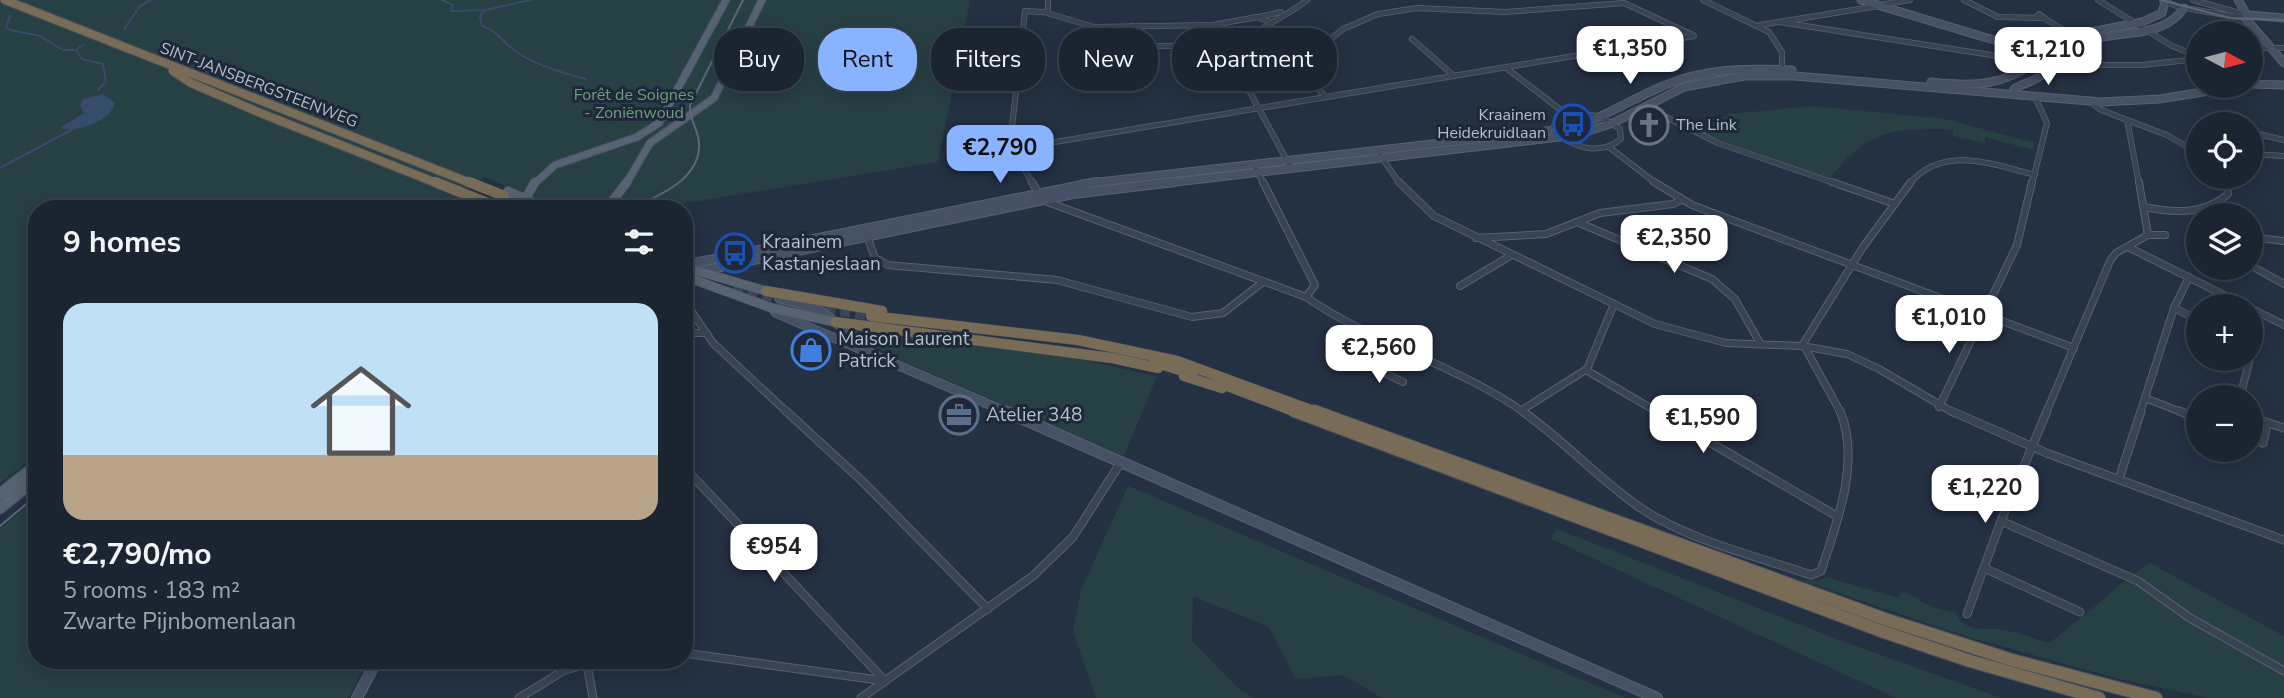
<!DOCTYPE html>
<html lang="en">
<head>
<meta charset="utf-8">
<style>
	:root { --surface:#1b2532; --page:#28313e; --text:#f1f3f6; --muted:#a0a5ac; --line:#39424d; --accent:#89b3fe }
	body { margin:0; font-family:"Nunito Sans",sans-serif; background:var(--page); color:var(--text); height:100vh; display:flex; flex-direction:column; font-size:26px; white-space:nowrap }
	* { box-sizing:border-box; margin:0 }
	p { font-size:23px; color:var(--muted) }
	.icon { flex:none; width:38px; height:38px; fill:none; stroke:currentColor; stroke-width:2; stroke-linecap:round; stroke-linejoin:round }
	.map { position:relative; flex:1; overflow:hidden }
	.drawer { position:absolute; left:28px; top:200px; width:665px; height:469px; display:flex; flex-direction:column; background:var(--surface); border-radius:28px; box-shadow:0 4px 18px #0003,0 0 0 2px var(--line) }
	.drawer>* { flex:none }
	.top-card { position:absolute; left:714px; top:28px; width:665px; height:63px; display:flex; gap:14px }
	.needle { width:46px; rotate:97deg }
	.fabs { position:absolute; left:2186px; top:21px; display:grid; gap:14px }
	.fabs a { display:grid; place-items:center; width:77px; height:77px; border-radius:50%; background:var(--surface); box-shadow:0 4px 18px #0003,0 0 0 2px var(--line); font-size:35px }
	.price { position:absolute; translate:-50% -60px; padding:0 16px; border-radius:14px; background:#fff; color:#222; font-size:23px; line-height:46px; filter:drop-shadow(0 2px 4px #0008) }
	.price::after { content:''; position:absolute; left:50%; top:42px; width:21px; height:16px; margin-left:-10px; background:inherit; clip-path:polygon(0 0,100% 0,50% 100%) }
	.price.on { background:var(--accent); color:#111 }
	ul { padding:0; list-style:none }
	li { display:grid; align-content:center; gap:14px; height:371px; padding:0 35px }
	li+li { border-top:2px solid var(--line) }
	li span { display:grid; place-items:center; height:217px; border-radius:21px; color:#555 }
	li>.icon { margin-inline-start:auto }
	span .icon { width:126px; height:126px; fill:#fffc; stroke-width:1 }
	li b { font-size:30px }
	h2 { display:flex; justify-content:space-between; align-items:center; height:84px; padding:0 35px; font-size:30px }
	.tag { padding:0 24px; border-radius:28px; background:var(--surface); box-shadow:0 4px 18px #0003,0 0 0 2px var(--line); font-size:24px; line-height:63px }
	.tag.on { background:var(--accent); color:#111 }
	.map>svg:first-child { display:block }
	.green { fill:#274044 }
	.water { fill:#374b6b }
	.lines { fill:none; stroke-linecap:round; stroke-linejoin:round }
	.stream { stroke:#374b6b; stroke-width:2 }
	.highway-tunnel { stroke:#3a4658; stroke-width:10; stroke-dasharray:10 5; stroke-linecap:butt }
	.street-far2-casing { stroke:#576170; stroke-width:6 }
	.street-far1-casing { stroke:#576170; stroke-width:8 }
	.street-casing { stroke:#576170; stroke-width:9 }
	.secondary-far2-casing { stroke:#576170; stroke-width:9 }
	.secondary-far1-casing { stroke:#576170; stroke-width:10 }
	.secondary-casing { stroke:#576170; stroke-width:12 }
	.primary-far2-casing { stroke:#434c5c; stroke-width:9 }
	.primary-far1-casing { stroke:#434c5c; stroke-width:10 }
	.primary-casing { stroke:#434c5c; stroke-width:13 }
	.highway-far2-casing { stroke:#444e5d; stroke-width:10 }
	.highway-far1-casing { stroke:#444e5d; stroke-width:11 }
	.highway-casing { stroke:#444e5d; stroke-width:14 }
	.street-far2 { stroke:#394352; stroke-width:4.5 }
	.street-far1 { stroke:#394352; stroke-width:6 }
	.street { stroke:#394352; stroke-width:7 }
	.secondary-far2 { stroke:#475166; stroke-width:7 }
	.secondary-far1 { stroke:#475166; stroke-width:8 }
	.secondary { stroke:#475166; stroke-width:10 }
	.primary-far2 { stroke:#576272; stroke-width:7 }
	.primary-far1 { stroke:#576272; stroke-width:9 }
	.primary { stroke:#576272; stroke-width:11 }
	.highway-far2 { stroke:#796c56; stroke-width:8 }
	.highway-far1 { stroke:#796c56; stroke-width:10 }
	.highway { stroke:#796c56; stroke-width:12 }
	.tram { stroke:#5b677a; stroke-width:2 }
	.labels { text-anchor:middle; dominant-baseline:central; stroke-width:6; stroke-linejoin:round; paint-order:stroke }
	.far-street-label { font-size:16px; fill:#b6becc; stroke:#1e2838 }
	.far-park-label { font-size:16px; fill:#6c9f79; stroke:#1e2838 }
	.far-poi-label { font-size:16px; fill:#b6becc; stroke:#1e2838; text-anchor:end }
	.poi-label { font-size:19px; fill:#b6becc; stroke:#1e2838; text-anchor:start }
</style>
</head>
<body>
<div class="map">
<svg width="2284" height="698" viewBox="0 0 2284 698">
	<rect width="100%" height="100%" fill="#243143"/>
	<g class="green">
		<polygon points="0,0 970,0 938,162 655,208 557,208 485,177 455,195 480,208 37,208 37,455 0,483"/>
		<path d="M1813,106L1945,119L2035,143L2033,150L1985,137V143L1953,136V130L1946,129C1888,129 1867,131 1830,178H1824L1697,131L1730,114Z"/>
		<polygon points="851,329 1077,356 1077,359 1157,376 1124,456 895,358 862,340"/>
		<polygon points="1128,486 1625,698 1382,698 1343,675 1296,679 1268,626 1193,597 1192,641 1240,690 1253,698 1096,698 1073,632 1081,590"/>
		<polygon points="37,497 37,660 369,660 348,698 0,698 0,529"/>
		<polygon points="1557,529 1839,640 2001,698 1896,698 1551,539"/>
		<path d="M2150,563L2284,636V698H2209L2119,679L1965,636L1798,579L1817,581L1826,577L1898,598L1902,591L1932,607L1956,613C1964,634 1988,627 2005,630C2020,633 2035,639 2049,643C2084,618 2114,587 2150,563Z"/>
	</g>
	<path class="water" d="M103,94L115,103C111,121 77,133 60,128L84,113L80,106L83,99Z"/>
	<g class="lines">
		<g class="stream">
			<polyline points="442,0 453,5 451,11 485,10 531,0"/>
			<path d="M485,10L480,16L482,26C498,31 504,44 518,53C538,66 563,73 586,79"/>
			<polyline points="10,16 6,27 10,30 40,36 63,50 76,50"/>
			<polyline points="124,29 140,6 151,0"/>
			<polyline points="83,45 76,50 82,59 103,64 106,82 98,90"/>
			<polyline points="0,168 73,129"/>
		</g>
		<g class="highway-tunnel">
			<polyline points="734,286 789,302"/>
			<polyline points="811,306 871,316"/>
		</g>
		<g class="street-far2-casing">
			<g id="street-far2">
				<polyline points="1048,0 1048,11"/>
				<polyline points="1703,0 1769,32 1782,52 1782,73"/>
				<polyline points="1964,0 1998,17 2045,18 2039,14 2036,17"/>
				<polyline points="2098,0 2172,46 2198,56"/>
				<polyline points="2162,0 2179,7 2249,19 2247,15 2193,0"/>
				<polyline points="1885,4 1910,0"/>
				<polyline points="1259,17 1281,12"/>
				<polyline points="2044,18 2073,36"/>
				<polyline points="1780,22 2055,65 2142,65 2198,59"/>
				<polyline points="1760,25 1878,6"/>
				<polyline points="1132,26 1134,46 1174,46 1180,49 1180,55"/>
				<polyline points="1412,39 1454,76"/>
				<polyline points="2250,48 2284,48"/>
				<polyline points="1505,67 1566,114"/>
				<polyline points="1326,97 1306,76 1303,61 1343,29 1378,14 1417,8 1505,12 1624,3 1693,35"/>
				<polyline points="2091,102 2099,109 2127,120 2139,184"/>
				<polyline points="1644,106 1718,143 1837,184"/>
				<path d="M1580,113L1601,117L1620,129L1621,139C1599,157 1572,147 1552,130L1558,117Z"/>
				<polyline points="2127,120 2167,135 2198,153"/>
				<polyline points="2250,132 2284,140"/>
				<polyline points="1609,147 1657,184"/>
				<polyline points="1013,149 1694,36"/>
				<polyline points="2250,154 2284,156"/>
				<polyline points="1380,155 1400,184"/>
				<path d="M1291,168L1239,72C1236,31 1281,22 1307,0"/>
				<polyline points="1256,169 1264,184"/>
				<polyline points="2226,177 2227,184"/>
				<polyline points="1033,184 1010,145 1025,11 1044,12 1094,27 1213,25 1257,17 1272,23"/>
				<path d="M1909,184C1943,144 1991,164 2035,175"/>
				<polyline points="2032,184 2047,123 2036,99"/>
			</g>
		</g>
		<g class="street-far1-casing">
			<g id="street-far1">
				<path d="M1032,182L1042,200L1306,297C1374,344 1457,365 1525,413"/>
				<polyline points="1263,182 1315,285 1306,297"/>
				<polyline points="1399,182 1434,216 1655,324 1726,343 1802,346 1847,354 1879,369 1954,413"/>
				<polyline points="1654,182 1692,205 2074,348"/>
				<polyline points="1832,182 1895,204"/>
				<path d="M2144,207C2174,213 2204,215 2228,194L2227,182"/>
				<polyline points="1577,222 1712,279 1735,299 1760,343"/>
				<polyline points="866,233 875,258 888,265 1057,280 1192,317 1223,313 1263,282"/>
				<polyline points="2148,235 2165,235"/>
				<polyline points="2250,237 2284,241"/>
				<polyline points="1476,238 1546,234 1600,213 1673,204 1681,200"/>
				<polyline points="2128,247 2246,306"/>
				<polyline points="2250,265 2284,284"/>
				<polyline points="1460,286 1510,256"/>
				<polyline points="684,300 713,343 788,413"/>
				<polyline points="2174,308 2198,320"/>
				<polyline points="2250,308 2284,325"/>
				<polyline points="684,333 706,333"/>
				<polyline points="1803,344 1841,413"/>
				<polyline points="1803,344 1863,247 1911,182"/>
				<polyline points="2250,347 2253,348 2250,357"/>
				<polyline points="1352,358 1366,364 1390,339"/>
				<polyline points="1366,364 1403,382"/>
				<polyline points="1586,370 1659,413"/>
				<polyline points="2240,397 2250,359"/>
				<polyline points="2145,398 2184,413"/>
				<polyline points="1939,407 2017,245 2032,182"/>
				<polyline points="1522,410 1587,369 1614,304"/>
				<polyline points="2046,413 2110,261 2116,253 2148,235 2139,182"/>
				<polyline points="2140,413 2174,308 2189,277"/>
			</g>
		</g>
		<g class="street-casing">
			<g id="street">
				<polyline points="786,411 862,481 988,609"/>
				<path d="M1522,411C1565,441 1599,480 1642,509C1691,541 1756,556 1811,575L1821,571C1837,523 1861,460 1840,411"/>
				<polyline points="1656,411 1835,515"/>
				<polyline points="1951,411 2049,454 2284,540"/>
				<polyline points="2179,411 2198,418"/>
				<polyline points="2250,417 2284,428"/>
				<polyline points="2250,438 2263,443 2267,423"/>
				<polyline points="684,467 885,681"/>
				<polyline points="2119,479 2141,411"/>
				<polyline points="2001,521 2138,581 2190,618 2284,671"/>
				<polyline points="1984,568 2080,612"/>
				<polyline points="1967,614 2001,521 2047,411"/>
				<polyline points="684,653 885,681"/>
				<polyline points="587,664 593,698"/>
				<polyline points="565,670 604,660"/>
				<polyline points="519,698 563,671 574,660"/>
				<polyline points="861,698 1033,576 1073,537 1121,462"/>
			</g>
		</g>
		<g class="secondary-far2-casing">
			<g id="secondary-far2">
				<polyline points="1861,0 2057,59"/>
				<polyline points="2238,0 2247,15 2284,18"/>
				<polyline points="2246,19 2284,63"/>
				<path d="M1931,82C1974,87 2007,86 2041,57L2039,52L2075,35L2142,22L2162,13L2165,2"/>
				<polyline points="2250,84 2284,85"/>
				<path d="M2014,89C2022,84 2031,82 2039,77C2055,65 2069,49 2088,41C2120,29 2162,40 2184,8"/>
				<path d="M1082,184L1563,129C1600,121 1629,100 1663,86C1704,68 1748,68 1792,70"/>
				<polyline points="1159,184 1576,135 1613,123 1684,87 1744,76 1795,76 2101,102 2160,99 2239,86"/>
			</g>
		</g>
		<g class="secondary-far1-casing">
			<g id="secondary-far1">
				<polyline points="684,265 1097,182"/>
				<polyline points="696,272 1073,194 1174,182"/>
				<polyline points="779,298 818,309 869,348"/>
				<polyline points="772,308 776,313 1009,413"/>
			</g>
		</g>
		<g class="secondary-casing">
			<g id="secondary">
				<polyline points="1005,411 1657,698"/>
				<polyline points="357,698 377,660"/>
			</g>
		</g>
		<g class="primary-far2-casing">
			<g id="primary-far2">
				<polyline points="534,184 555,165 637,137 659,123 726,0"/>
				<polyline points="626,184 650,143 714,98 762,0"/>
			</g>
		</g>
		<g class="primary-far1-casing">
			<g id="primary-far1">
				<polyline points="508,191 546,208"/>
				<polyline points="490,204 506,205 514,199 514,194"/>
				<polyline points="520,208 535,182"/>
				<polyline points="607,208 627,182"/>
				<polyline points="684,267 766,291"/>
				<polyline points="684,276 772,308 835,322"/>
			</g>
		</g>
		<g class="primary-casing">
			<g id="primary">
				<polyline points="0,494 37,465"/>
				<polyline points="0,508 37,478"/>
			</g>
		</g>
		<g class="highway-far2-casing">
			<g id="highway-far2">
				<polyline points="5,0 473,184"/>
				<polyline points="173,71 191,83 258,112 439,184"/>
			</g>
		</g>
		<g class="highway-far1-casing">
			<g id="highway-far1">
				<polyline points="435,182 490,204"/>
				<polyline points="469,182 504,196"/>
				<polyline points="766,291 882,311"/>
				<polyline points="871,316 1078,340 1177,361 1319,413"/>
				<polyline points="835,322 1112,358 1158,368"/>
				<polyline points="1154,362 1192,374"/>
				<polyline points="1184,376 1222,388"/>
				<polyline points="1217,382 1299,413"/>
			</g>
		</g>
		<g class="highway-casing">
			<g id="highway">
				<polyline points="1294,411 1881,631 1970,661 2099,698"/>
				<polyline points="1314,411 1885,619 2012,660 2156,698"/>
			</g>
		</g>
		<use href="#street-far2" class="street-far2"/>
		<use href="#street-far1" class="street-far1"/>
		<use href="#street" class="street"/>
		<use href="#secondary-far2" class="secondary-far2"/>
		<use href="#secondary-far1" class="secondary-far1"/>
		<use href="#secondary" class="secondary"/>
		<use href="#primary-far2" class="primary-far2"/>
		<use href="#primary-far1" class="primary-far1"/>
		<use href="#primary" class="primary"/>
		<use href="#highway-far2" class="highway-far2"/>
		<use href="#highway-far1" class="highway-far1"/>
		<use href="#highway" class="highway"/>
		<g class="tram">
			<polyline points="2161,0 2230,18 2284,20"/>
			<path d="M631,208C659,196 701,179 699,143C698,129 689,119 690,105L743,0"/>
			<polyline points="0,526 37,495"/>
		</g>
	</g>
	<defs>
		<g id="bus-ring" transform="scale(2.0125)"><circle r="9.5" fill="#1e2838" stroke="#1a4fb4" stroke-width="1.5"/><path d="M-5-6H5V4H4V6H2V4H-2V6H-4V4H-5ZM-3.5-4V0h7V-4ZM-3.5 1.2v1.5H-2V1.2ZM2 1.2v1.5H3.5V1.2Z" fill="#1a4fb4"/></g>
		<g id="church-ring" transform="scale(2.0125)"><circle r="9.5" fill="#1e2838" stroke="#6b7280" stroke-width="1.5"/><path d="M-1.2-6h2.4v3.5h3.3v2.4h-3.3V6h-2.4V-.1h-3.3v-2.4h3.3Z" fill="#6b7280"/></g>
		<g id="shop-ring" transform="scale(2.0125)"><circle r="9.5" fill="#1e2838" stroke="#3f7fe0" stroke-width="1.5"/><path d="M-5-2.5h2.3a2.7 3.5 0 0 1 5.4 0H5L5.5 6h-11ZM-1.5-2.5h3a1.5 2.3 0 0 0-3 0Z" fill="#3f7fe0"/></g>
		<g id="office-ring" transform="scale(2.0125)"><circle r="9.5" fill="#1e2838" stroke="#5c6f8a" stroke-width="1.5"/><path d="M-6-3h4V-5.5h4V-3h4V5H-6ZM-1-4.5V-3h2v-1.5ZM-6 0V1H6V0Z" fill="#5c6f8a"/></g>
	</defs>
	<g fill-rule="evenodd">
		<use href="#bus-ring" x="1573" y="124"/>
		<use href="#church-ring" x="1649" y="125"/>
		<use href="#bus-ring" x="735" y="253"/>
		<use href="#shop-ring" x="811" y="350"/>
		<use href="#office-ring" x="959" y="415"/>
	</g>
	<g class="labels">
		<g class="far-street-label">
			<text transform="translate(259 85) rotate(21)">SINT-JANSBERGSTEENWEG</text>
		</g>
		<g class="far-park-label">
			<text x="634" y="95">Forêt de Soignes<tspan x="634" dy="18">- Zoniënwoud</tspan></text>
		</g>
		<g class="far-poi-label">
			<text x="1546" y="115">Kraainem<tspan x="1546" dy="18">Heidekruidlaan</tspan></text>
			<text x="1676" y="125" text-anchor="start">The Link</text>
		</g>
		<g class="poi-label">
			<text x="762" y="242">Kraainem<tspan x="762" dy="22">Kastanjeslaan</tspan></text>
			<text x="838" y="339">Maison Laurent<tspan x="838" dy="22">Patrick</tspan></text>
			<text x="986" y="415">Atelier 348</text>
		</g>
	</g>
</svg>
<div class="fabs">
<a><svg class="needle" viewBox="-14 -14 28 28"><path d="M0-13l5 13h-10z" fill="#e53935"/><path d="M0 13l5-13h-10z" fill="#a0a5ac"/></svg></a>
<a><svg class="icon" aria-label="locate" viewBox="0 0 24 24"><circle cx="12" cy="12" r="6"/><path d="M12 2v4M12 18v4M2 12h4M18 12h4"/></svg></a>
<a><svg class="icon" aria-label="layers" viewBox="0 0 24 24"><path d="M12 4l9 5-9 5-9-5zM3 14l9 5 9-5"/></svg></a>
<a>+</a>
<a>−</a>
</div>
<b class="price" style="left:1630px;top:86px">€1,350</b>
<b class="price" style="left:2048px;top:87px">€1,210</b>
<b class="price on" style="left:1000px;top:185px">€2,790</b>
<b class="price" style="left:1674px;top:275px">€2,350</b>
<b class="price" style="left:1949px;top:355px">€1,010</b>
<b class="price" style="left:1379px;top:385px">€2,560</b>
<b class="price" style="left:1703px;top:455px">€1,590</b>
<b class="price" style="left:1985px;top:525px">€1,220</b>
<b class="price" style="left:774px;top:584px">€954</b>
<div class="top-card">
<a class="tag">Buy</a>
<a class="tag on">Rent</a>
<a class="tag">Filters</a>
<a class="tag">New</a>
<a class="tag">Apartment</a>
</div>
<section class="drawer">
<h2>9 homes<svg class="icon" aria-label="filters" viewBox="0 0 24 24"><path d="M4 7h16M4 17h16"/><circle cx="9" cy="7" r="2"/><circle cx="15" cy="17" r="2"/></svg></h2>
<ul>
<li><span style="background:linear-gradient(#bfe0f5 70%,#b9a48a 0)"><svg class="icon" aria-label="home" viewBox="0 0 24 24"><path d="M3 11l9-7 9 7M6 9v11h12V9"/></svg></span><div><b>€2,790/mo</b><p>5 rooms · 183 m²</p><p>Zwarte Pijnbomenlaan</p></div></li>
</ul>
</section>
</div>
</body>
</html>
